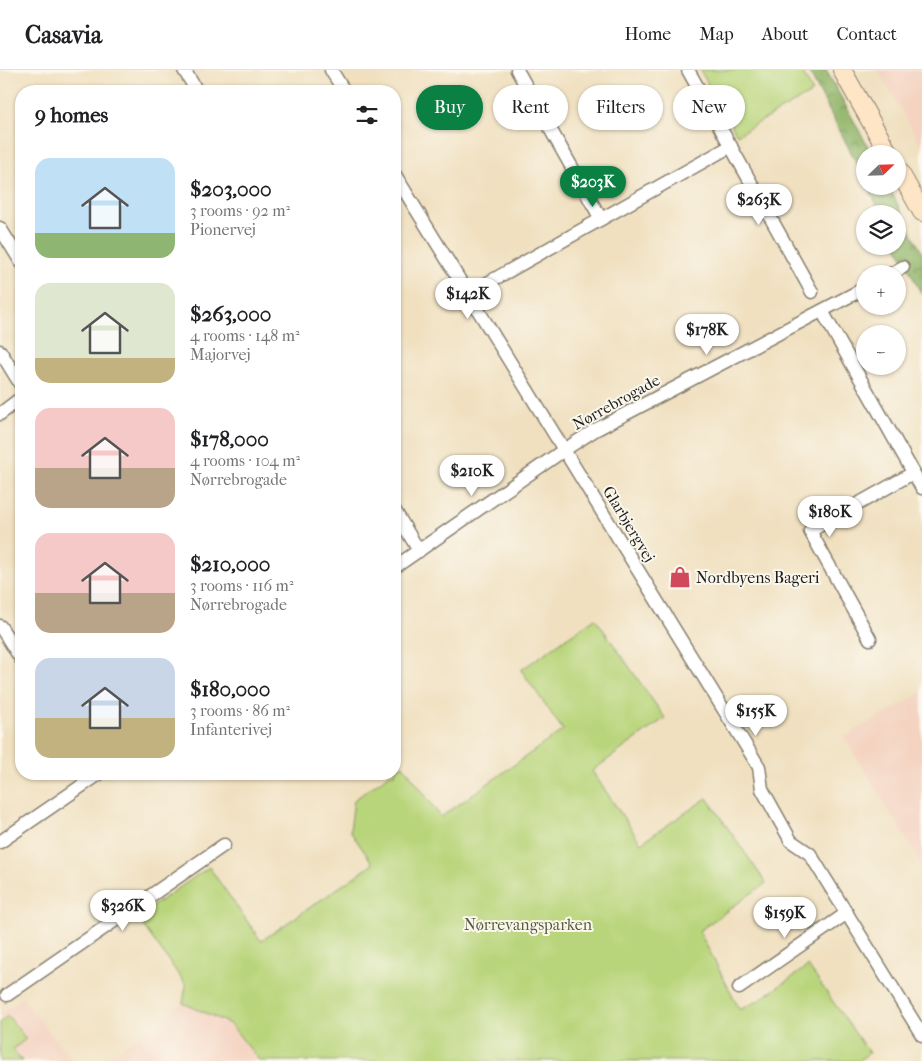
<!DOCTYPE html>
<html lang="en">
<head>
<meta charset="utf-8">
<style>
	:root { --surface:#fff; --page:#f6f6f6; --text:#202124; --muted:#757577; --line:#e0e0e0; --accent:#0b8043 }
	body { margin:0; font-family:"IM FELL French Canon",serif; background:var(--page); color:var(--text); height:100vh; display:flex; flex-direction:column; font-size:19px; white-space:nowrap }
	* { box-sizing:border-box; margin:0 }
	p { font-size:16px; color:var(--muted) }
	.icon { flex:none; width:28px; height:28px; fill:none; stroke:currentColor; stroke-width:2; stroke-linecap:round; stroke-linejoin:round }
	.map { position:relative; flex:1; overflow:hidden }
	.sheet { position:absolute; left:15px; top:15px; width:386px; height:695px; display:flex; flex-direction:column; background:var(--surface); border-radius:20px; box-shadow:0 1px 4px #0004 }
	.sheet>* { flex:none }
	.hud { position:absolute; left:416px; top:15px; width:430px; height:45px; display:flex; gap:10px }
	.needle { width:32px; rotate:67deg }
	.buttons { position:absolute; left:856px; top:75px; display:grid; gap:10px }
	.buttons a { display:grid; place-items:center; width:50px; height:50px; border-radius:50%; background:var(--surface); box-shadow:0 1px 4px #0004; font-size:25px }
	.price { position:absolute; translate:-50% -42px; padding:0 11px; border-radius:18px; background:#fff; color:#222; font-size:16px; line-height:32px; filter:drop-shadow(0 1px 2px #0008) }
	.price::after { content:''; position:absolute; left:50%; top:30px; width:15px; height:11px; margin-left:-8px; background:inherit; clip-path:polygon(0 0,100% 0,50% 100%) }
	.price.active { background:var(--accent); color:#fff }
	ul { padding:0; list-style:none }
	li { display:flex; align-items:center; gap:15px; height:125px; padding:0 20px }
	li span { display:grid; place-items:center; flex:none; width:140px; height:100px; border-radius:15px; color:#555 }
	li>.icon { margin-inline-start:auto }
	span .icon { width:60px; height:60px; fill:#fffc; stroke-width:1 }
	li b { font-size:21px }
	h2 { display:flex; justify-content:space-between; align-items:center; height:60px; padding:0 20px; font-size:21px }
	.tag { padding:0 18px; border-radius:22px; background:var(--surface); box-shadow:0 1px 4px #0004; font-size:18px; line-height:45px }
	.tag.active { background:var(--accent); color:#fff }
	header { display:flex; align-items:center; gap:30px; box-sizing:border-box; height:70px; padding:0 25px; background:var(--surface); border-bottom:1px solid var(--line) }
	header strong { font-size:24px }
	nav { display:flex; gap:28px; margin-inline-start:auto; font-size:18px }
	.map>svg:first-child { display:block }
	.built { fill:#f4d3c1 }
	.forest { fill:url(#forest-crowns); stroke:#576944 }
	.park { fill:#b9d57b; stroke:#6a784c }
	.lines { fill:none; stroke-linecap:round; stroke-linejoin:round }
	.street-casing { stroke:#867e6e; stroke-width:15 }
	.secondary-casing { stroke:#867e6e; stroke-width:20 }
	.street { stroke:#fff; stroke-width:12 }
	.secondary { stroke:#fde5c5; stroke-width:18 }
	.labels { text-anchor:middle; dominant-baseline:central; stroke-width:4; stroke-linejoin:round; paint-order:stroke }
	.street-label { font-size:16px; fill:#1c1c1c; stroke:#fbf7ec }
	.poi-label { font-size:16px; fill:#1c1c1c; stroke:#fbf7ec; text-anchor:start }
	.park-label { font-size:16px; fill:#535d3d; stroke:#fbf7ec }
</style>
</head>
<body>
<header>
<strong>Casavia</strong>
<nav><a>Home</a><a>Map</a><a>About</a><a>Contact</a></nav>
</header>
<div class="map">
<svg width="922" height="991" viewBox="0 0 922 991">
	<defs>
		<pattern id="forest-crowns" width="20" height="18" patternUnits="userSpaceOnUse" patternTransform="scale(1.25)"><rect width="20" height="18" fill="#92b66b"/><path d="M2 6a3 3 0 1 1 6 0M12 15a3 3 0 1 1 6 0" fill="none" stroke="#769357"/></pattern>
	</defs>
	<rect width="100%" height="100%" fill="#fbf7ec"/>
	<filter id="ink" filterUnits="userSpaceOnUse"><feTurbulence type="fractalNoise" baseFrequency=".02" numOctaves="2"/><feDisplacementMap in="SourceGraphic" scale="10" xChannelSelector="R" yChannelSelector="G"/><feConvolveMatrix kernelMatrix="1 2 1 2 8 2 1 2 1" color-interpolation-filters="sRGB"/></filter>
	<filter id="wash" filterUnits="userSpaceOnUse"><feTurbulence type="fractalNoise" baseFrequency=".0096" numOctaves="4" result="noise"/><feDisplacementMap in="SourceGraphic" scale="20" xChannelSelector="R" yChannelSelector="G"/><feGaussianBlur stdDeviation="1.12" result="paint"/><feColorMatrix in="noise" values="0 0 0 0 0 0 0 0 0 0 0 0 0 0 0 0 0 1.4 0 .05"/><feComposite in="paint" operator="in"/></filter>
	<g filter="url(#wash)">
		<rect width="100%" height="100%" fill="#f0e0c0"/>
		<g class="built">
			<polygon points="878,0 922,0 922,76"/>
			<polygon points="922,623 922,794 844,667"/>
			<polygon points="22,928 72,991 0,991 0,945"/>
			<polygon points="183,933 230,954 260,991 104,991"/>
		</g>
		<g class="forest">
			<polygon points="808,0 826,0 872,84 865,84 865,109"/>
			<polygon points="868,116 889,116 892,123 922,183 922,225 897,176 898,144 881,144"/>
		</g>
		<g class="park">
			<polygon points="700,0 801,0 813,22 737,65"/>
			<polygon points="595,548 665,648 592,701 641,773 707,728 766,813 699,861 740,940 757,931 758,931 808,896 869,983 858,991 260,991 230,954 183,933 186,915 137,847 209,797 261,871 373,794 350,761 354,730 390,704 395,704 395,700 403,695 441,747 563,660 521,600"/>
			<polygon points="8,946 26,969 13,979 22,991 0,991 0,952"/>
		</g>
	</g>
	<g filter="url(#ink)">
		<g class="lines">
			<g class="street-casing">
				<g id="street">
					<polyline points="184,0 197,21"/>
					<polyline points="331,0 344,21"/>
					<polyline points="517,0 601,149"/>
					<polyline points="688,0 812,222"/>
					<polyline points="395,105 759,697 762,719 791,771 810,784 922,965"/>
					<polyline points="0,158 21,192"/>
					<polyline points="891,204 903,197"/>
					<polyline points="468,224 731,76"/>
					<polyline points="822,241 922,418"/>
					<polyline points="0,281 21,315"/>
					<polyline points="0,344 21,328"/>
					<polyline points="395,441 419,481"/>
					<polyline points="395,497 564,380 595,360 865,218"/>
					<polyline points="0,556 21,589"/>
					<polyline points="870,569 810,461 913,403"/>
					<polyline points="0,772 99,704"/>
					<polyline points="739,918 847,843"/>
					<polyline points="7,925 224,775"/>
				</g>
			</g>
			<g class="secondary-casing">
				<g id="secondary">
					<polyline points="842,0 889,84"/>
					<polyline points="898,99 922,142"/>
				</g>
			</g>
			<use href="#street" class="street"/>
			<use href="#secondary" class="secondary"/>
		</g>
	</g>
	<defs>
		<g id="shop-bare" transform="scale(1.725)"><path d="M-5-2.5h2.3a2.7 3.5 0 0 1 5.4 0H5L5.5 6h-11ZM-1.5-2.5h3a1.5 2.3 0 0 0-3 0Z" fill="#d1495b" stroke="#fbf7ec" stroke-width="2.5" paint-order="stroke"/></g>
	</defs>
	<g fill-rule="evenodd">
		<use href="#shop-bare" x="680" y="507"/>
	</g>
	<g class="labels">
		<g class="street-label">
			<text transform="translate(616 332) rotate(-29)">Nørrebrogade</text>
			<text transform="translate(629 454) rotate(59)">Glarbjergvej</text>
		</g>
		<g class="poi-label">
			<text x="696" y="507">Nordbyens Bageri</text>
		</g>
		<g class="park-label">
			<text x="528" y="854">Nørrevangsparken</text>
		</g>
	</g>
</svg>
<div class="buttons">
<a><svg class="needle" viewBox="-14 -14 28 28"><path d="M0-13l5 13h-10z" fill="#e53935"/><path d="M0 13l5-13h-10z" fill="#757577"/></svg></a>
<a><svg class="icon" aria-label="layers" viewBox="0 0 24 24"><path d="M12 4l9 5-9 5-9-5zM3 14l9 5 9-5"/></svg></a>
<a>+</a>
<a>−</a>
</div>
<b class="price active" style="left:593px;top:138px">$203K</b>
<b class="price" style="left:759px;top:156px">$263K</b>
<b class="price" style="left:468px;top:250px">$142K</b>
<b class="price" style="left:707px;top:286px">$178K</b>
<b class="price" style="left:472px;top:427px">$210K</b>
<b class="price" style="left:830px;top:468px">$180K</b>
<b class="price" style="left:756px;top:667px">$155K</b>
<b class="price" style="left:123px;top:862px">$326K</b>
<b class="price" style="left:785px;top:869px">$159K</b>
<div class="hud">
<a class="tag active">Buy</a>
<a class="tag">Rent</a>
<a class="tag">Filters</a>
<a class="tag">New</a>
</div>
<section class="sheet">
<h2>9 homes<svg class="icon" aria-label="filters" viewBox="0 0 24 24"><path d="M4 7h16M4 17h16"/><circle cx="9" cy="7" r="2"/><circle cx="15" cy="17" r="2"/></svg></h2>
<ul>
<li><span style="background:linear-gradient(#bfe0f5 75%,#8fb573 0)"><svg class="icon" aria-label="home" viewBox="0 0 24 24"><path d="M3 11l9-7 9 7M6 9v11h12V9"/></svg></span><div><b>$203,000</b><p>3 rooms · 92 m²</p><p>Pionervej</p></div></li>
<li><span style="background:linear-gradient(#dfe7d0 75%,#c2b280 0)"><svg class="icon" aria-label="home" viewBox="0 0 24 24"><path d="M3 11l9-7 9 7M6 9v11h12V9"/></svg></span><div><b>$263,000</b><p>4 rooms · 148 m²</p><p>Majorvej</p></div></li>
<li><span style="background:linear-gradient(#f6c9c9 60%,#b9a48a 0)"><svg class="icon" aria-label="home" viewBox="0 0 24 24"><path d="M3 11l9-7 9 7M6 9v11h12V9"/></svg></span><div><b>$178,000</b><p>4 rooms · 104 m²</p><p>Nørrebrogade</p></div></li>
<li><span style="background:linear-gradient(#f6c9c9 60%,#b9a48a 0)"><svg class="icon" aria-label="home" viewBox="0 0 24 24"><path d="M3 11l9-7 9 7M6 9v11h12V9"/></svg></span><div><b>$210,000</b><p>3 rooms · 116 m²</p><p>Nørrebrogade</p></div></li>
<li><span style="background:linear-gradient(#c9d6e8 60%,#c2b280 0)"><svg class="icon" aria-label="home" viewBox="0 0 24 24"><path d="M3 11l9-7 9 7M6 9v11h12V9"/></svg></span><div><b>$180,000</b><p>3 rooms · 86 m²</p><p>Infanterivej</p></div></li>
</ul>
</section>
</div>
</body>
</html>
